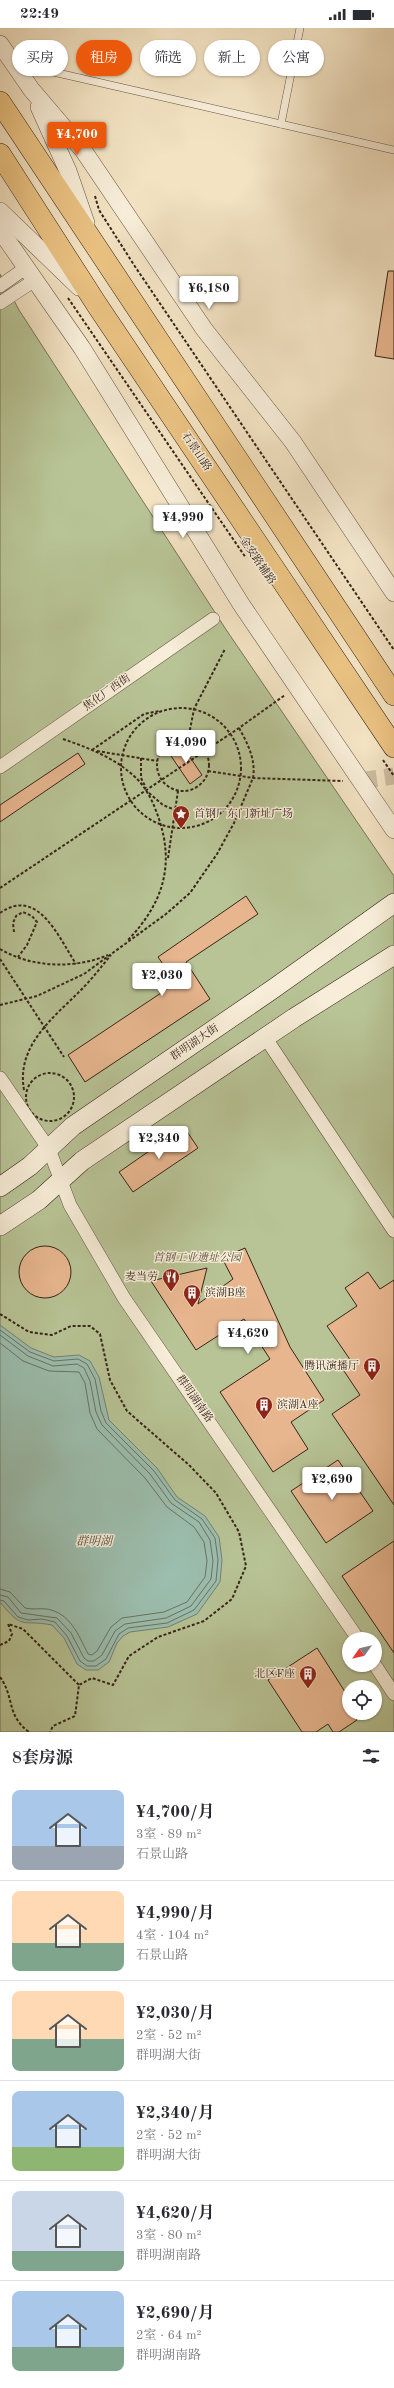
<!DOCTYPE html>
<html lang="zh">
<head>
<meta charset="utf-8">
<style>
	:root { --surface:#fff; --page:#f2f2f3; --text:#2b2b33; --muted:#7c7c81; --line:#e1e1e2; --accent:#ea580c }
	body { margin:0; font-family:"Old Standard TT","Noto Serif SC",serif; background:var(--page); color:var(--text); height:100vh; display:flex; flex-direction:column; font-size:15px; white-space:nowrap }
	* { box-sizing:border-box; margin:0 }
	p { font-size:13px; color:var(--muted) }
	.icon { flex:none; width:22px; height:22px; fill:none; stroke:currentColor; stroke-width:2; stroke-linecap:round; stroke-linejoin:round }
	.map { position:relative; height:1704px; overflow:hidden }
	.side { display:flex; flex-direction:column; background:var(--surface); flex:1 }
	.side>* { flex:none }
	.top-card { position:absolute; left:12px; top:12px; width:370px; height:36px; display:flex; gap:8px }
	.needle { width:26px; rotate:236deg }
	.buttons { position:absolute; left:342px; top:1604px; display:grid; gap:8px }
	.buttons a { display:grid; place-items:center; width:40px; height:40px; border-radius:50%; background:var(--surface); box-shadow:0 1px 3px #0004; font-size:20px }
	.price { position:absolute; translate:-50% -34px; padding:0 9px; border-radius:4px; background:#fff; color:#222; font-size:13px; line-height:26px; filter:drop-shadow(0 1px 2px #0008) }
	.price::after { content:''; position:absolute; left:50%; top:24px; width:12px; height:9px; margin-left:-6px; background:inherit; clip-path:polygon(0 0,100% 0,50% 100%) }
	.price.active { background:var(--accent); color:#fff }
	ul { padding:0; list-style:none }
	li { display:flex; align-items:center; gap:12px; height:100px; padding:0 12px }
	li+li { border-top:1px solid var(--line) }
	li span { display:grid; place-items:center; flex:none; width:112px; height:80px; border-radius:8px; color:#555 }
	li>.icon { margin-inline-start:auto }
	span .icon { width:48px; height:48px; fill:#fffc; stroke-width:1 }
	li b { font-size:17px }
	h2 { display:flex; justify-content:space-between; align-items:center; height:48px; padding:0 12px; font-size:17px }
	.tag { padding:0 14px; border-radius:18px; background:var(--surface); box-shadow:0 1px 3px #0004; font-size:14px; line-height:36px }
	.tag.active { background:var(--accent); color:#fff }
	.status { display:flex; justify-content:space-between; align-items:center; height:28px; padding:0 20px; background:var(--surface); direction:ltr }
	.status svg { height:11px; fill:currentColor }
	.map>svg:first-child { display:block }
	.green { fill:#b8c496; stroke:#787458; fill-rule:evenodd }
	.water { fill:#9cbfaf; stroke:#748173 }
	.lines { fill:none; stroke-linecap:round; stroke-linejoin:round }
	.shore { stroke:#6a7264; stroke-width:1 }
	.building { fill:#e7b68f; stroke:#37241a }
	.tertiary-tunnel { stroke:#cdbda1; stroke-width:17; stroke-dasharray:17 8; stroke-linecap:butt }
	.service-casing { stroke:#665444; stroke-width:8 }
	.minor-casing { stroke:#665444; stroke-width:14 }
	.tertiary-casing { stroke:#665444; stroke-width:18 }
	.secondary-casing { stroke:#37241a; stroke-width:20 }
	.primary-casing { stroke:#37241a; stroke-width:22 }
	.path { stroke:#37241a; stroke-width:2; stroke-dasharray:3 2; stroke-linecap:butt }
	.service { stroke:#f7edd8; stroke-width:7 }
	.minor { stroke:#f7edd8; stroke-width:13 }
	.tertiary { stroke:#f7edd8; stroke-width:17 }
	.secondary { stroke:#f7edd8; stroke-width:19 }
	.primary { stroke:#eac282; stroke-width:21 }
	.labels { text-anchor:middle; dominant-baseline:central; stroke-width:3; stroke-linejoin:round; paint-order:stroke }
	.street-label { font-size:11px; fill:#37241a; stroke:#f7edd8 }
	.poi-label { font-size:11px; fill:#37241a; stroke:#f7edd8; text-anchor:start }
	.park-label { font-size:11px; font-style:italic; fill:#574c39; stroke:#f7edd8 }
	.water-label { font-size:12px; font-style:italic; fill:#555247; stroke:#f7edd8 }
</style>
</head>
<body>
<div class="status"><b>22:49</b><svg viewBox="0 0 49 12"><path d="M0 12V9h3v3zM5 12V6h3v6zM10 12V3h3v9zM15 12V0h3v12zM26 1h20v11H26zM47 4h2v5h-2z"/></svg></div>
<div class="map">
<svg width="394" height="1704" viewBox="0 0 394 1704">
	<rect width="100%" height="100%" fill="#f3e3c3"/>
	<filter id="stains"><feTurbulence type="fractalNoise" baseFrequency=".005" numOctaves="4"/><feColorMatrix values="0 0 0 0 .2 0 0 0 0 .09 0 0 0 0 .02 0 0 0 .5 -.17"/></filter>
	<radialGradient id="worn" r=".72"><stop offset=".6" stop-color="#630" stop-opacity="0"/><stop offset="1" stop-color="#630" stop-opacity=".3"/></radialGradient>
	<path class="green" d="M0,246L19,282L227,603L394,848V1704H0ZM349,1611H375V1637H349ZM349,1659H375V1685H349Z"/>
	<path class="water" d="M0,1297L31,1320L54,1329L79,1327L90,1333L99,1349L109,1392L157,1440L177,1469L205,1488L219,1509L222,1532L220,1554L197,1586L168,1599L130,1604L123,1608L117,1615L109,1634L98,1642H86L77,1636L64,1610L52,1597C20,1591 24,1603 0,1574Z"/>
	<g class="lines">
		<g class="shore">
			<polyline points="0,1302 30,1324 54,1333 78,1331 87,1336 95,1351 101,1383 106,1395 154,1443 175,1472 202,1491 215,1510 218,1532 216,1553 194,1582 167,1595 128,1600 119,1606 106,1631 96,1638 87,1638 80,1633 67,1608 55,1594 42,1591 28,1592 18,1589 4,1573 0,1572"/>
			<polyline points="0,1307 28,1328 53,1338 77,1336 84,1340 90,1353 96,1384 102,1397 150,1446 171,1475 199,1494 210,1512 213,1533 211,1551 191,1578 166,1590 125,1596 115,1603 102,1627 94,1633 88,1633 84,1630 71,1605 57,1590 21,1585 8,1569 0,1567"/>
			<path d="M0,1315L23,1333L49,1343L79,1344L85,1355L90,1385L97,1401L145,1450L167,1479L194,1499L204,1514L207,1533L205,1549L187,1574L164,1584L122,1590L111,1599L97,1623L92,1627L88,1626C78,1606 70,1585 47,1581C39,1580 32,1582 25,1580L10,1564L0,1561"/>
		</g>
	</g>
	<g class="building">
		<polygon points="388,243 394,243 394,331 375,328"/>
		<polygon points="181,716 202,747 190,756 169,725"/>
		<polygon points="78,725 85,736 0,794 0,777"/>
		<polygon points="246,868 258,886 186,934 210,971 85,1054 68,1027 176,955 158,929"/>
		<polygon points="184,1099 198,1120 133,1164 119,1144"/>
		<circle cx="45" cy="1244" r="26"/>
		<polygon points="245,1220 290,1319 324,1372 291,1394 308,1421 273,1444 220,1364 270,1331 244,1291 196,1322 151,1253 207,1240 198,1276 233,1251 222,1230"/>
		<polygon points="368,1244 380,1261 394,1252 394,1477 332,1386 360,1367 342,1340 351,1333 327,1298 357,1278 345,1260"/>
		<polygon points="338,1432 373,1483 326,1515 291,1463"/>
		<polygon points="394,1513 394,1625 342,1548"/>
		<polygon points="317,1620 349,1670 349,1685 353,1685 357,1692 339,1704 333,1704 328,1696 316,1704 302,1704 268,1652"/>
	</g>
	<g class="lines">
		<polyline class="tertiary-tunnel" points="360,753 394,748"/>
		<g class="service-casing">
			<g id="service">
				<polyline points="18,39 49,43 394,122"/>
				<polyline points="281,96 300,0"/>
			</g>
		</g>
		<g class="minor-casing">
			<g id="minor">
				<polyline points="0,258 27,239"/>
				<polyline points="0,275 35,252"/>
				<polyline points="0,739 213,591"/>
				<polyline points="265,1009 394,1203"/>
				<polyline points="0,1050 49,1121 70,1177 124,1270 358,1611"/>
				<polyline points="375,1637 394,1666"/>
			</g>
		</g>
		<g class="tertiary-casing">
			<g id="tertiary">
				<polyline points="0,16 31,61 83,122 204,301 293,414 394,565"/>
				<polyline points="39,79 68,143 86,195"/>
				<polyline points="0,183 79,259"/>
				<polyline points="0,202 82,320 241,576 394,802"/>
			</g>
		</g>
		<g class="secondary-casing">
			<g id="secondary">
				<polyline points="0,1159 30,1138 73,1098 273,961 394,875"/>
				<polyline points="0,1198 39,1172 82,1133 294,990 394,927"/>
			</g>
		</g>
		<g class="primary-casing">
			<g id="primary">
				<polyline points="0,74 394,667"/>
				<polyline points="0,126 97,277 394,719"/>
			</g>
		</g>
		<g class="path">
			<polyline points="95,168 99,182 134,237 394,622"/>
			<polyline points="68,270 246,530"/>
			<circle cx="181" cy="740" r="60"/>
			<circle cx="183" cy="737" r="26"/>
			<path d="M63,711C89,720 115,730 135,749C147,760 154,776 159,791C175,839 162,877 127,913"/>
			<polyline points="188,712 194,681 225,621"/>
			<polyline points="92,722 144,686 159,683"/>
			<polyline points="97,723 157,733"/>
			<polyline points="141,730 141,750 146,760"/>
			<polyline points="383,732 394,748"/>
			<polyline points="208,743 253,750 343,753"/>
			<polyline points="149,765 163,777 175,782"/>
			<polyline points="168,830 178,763"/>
			<polyline points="0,860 239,700 285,667"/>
			<path d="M0,885C38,858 59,910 76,936"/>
			<polyline points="14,904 13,895 16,888 23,884 32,888 37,894 27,917 18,929"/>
			<path d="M0,921C32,940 75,941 108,927"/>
			<polyline points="0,931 64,1029"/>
			<path d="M0,977L37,968L84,946L166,886L190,865L217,826L234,795L253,750C256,732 248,716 239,700"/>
			<circle cx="50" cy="1069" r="24"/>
			<path d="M24,1062C16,1018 53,990 81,962C92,951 101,939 111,927"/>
			<polyline points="0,1286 29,1304 52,1307 71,1298 90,1298 100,1306 110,1352 127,1383 189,1437 216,1465 239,1504 246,1538 232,1571 204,1593 158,1609 129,1628 113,1657 92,1650 79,1657 75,1688 53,1698 50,1704"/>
			<polyline points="0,1617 9,1613 12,1606 8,1596 23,1601 79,1657"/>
			<path d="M0,1649C15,1670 6,1687 29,1704"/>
		</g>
		<use href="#service" class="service"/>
		<use href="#minor" class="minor"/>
		<use href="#tertiary" class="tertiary"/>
		<use href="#secondary" class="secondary"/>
		<use href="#primary" class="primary"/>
	</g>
	<defs>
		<g id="sight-pin" transform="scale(0.9)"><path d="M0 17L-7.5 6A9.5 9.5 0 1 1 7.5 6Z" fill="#8f2418" stroke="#f7edd8"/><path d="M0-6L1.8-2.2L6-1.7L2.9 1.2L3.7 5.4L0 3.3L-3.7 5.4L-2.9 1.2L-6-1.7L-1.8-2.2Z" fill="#fff"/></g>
		<g id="restaurant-pin" transform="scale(0.9)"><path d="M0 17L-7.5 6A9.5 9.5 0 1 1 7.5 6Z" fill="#8f2418" stroke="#f7edd8"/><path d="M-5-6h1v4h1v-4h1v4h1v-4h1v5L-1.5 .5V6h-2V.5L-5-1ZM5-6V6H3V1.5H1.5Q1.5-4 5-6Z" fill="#fff"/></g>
		<g id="building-pin" transform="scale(0.9)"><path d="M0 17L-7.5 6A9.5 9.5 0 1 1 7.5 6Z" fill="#8f2418" stroke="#f7edd8"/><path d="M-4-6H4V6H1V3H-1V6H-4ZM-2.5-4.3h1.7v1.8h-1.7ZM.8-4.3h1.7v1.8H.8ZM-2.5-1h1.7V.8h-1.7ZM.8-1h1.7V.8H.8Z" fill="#fff"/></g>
	</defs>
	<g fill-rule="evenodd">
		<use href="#sight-pin" x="181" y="786"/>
		<use href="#restaurant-pin" x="171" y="1249"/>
		<use href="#building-pin" x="192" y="1265"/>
		<use href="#building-pin" x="372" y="1338"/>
		<use href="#building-pin" x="264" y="1377"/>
		<use href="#building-pin" x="308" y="1646"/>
	</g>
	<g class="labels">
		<g class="street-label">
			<text transform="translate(196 424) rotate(56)">石景山路</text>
			<text transform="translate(257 533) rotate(56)">金安路辅路</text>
			<text transform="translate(107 665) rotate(-35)">焦化厂西街</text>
			<text transform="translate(195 1015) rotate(-34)">群明湖大街</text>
			<text transform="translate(194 1371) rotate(55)">群明湖南路</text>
		</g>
		<g class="poi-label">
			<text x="194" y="786">首钢厂东门新址广场</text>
			<text x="158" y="1249" text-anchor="end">麦当劳</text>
			<text x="205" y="1265">滨湖B座</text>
			<text x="359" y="1338" text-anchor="end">腾讯演播厅</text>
			<text x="277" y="1377">滨湖A座</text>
			<text x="295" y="1646" text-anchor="end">北区F座</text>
		</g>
		<g class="park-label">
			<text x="197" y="1230">首钢工业遗址公园</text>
		</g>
		<g class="water-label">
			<text x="94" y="1514">群明湖</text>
		</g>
	</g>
	<rect width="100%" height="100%" filter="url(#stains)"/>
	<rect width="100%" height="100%" fill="url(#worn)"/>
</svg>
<div class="buttons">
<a><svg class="needle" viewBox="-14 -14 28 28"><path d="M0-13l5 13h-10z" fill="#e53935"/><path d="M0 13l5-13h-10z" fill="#7c7c81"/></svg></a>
<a><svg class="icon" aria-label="locate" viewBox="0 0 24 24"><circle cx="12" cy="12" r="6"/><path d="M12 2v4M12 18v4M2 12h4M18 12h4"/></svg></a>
</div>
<b class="price active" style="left:77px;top:128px">¥4,700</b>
<b class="price" style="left:209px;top:282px">¥6,180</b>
<b class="price" style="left:183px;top:511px">¥4,990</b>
<b class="price" style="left:186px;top:736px">¥4,090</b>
<b class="price" style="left:162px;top:969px">¥2,030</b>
<b class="price" style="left:159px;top:1132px">¥2,340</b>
<b class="price" style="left:248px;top:1327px">¥4,620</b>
<b class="price" style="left:332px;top:1473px">¥2,690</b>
<div class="top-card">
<a class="tag">买房</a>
<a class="tag active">租房</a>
<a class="tag">筛选</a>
<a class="tag">新上</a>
<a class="tag">公寓</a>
</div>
</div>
<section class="side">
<h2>8套房源<svg class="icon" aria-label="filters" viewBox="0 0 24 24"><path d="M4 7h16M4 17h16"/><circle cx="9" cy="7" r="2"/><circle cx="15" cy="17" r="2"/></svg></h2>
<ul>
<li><span style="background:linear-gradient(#a9c7e8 70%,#9aa5b1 0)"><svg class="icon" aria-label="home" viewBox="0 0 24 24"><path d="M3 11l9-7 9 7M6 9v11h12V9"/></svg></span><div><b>¥4,700/月</b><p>3室 · 89 m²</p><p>石景山路</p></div></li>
<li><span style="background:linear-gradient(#ffd9b3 65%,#7fa58c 0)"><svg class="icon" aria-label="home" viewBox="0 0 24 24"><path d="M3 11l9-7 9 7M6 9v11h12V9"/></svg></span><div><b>¥4,990/月</b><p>4室 · 104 m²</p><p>石景山路</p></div></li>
<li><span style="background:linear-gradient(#ffd9b3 60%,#7fa58c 0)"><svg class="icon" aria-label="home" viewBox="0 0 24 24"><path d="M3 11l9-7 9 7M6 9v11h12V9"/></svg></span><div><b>¥2,030/月</b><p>2室 · 52 m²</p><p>群明湖大街</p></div></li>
<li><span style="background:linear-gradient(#a9c7e8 70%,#8fb573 0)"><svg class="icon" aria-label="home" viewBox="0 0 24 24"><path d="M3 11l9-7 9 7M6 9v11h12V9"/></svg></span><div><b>¥2,340/月</b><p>2室 · 52 m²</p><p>群明湖大街</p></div></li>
<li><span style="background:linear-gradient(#c9d6e8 75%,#7fa58c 0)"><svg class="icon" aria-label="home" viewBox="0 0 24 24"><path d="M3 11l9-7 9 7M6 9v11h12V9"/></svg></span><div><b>¥4,620/月</b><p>3室 · 80 m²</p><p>群明湖南路</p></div></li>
<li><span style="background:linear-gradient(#a9c7e8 70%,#7fa58c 0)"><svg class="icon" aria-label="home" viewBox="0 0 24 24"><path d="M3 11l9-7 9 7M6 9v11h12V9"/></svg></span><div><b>¥2,690/月</b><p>2室 · 64 m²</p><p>群明湖南路</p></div></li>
</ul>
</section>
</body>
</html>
